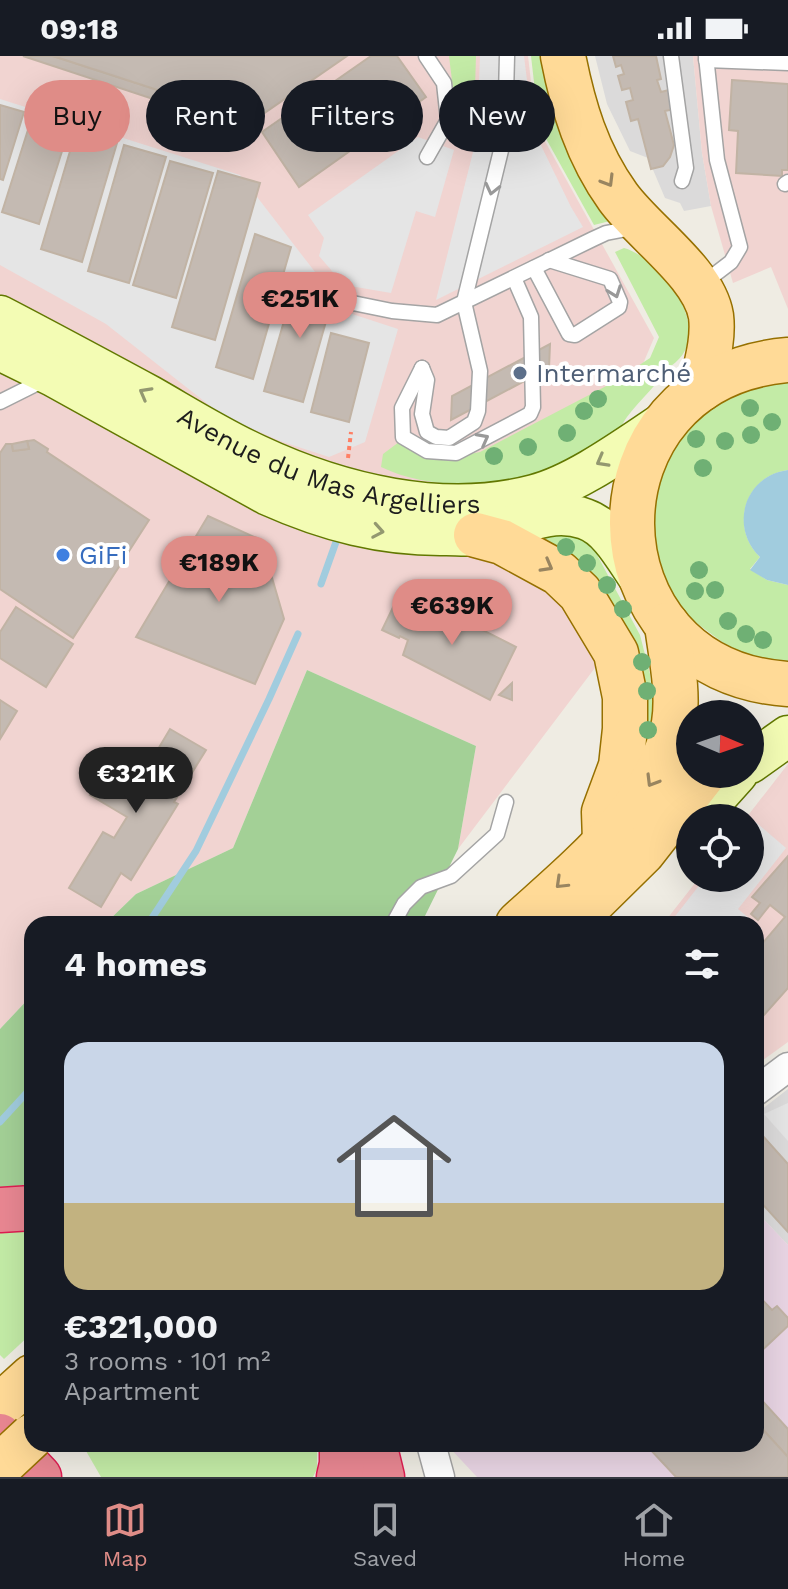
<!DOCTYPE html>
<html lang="en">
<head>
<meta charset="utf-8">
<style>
	:root { --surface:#171b24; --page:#20242c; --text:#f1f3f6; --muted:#9ea1a6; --line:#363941; --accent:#df8c87 }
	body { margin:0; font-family:"Work Sans",sans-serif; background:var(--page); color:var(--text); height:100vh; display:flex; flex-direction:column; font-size:30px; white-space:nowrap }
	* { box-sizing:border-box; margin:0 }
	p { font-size:26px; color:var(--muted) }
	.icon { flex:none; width:44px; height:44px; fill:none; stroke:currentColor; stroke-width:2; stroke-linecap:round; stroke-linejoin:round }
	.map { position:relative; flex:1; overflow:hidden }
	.drawer { position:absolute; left:24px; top:860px; width:740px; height:536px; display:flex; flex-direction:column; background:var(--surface); border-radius:24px; box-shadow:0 8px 32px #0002 }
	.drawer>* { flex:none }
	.guide { position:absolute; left:24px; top:24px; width:740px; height:72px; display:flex; gap:16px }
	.needle { width:52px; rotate:92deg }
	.controls { position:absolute; left:676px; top:644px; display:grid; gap:16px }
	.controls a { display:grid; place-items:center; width:88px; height:88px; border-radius:50%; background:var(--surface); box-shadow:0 8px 32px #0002; font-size:40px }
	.price { position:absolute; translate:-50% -68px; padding:0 18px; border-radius:28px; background:var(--accent); color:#111; font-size:26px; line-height:52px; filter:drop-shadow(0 2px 4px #0008) }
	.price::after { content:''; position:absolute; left:50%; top:48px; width:24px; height:18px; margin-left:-12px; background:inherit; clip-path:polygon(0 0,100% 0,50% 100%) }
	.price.current { background:#222; color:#fff }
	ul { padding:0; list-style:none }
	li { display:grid; align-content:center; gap:16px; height:424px; padding:0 40px }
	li+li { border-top:2px solid var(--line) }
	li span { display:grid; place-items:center; height:248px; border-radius:24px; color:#555 }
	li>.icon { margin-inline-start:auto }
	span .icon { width:144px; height:144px; fill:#fffc; stroke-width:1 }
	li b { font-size:34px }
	h2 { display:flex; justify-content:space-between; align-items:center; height:96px; padding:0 40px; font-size:34px }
	.pill { padding:0 28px; border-radius:36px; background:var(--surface); box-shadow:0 8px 32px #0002; font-size:28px; line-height:72px }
	.pill.current { background:var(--accent); color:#111 }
	.status { display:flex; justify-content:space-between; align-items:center; height:56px; padding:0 40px; background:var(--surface); direction:ltr }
	.status svg { height:22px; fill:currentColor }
	.tab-bar { display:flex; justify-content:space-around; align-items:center; height:112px; border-top:2px solid var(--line); background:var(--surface); font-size:22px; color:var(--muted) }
	.tab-bar a { display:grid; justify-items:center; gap:4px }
	.tab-bar .current { color:var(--accent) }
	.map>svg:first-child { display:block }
	.residential { fill:#dbdada }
	.commercial { fill:#f1d4d1 }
	.industrial { fill:#e8d4e3 }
	.grass { fill:#c3eba6 }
	.forest { fill:#a3d096 }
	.parking { fill:#e5e5e5 }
	.water { fill:#a1ccde }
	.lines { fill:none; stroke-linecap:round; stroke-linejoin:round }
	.stream { stroke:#a1ccde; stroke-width:7 }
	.building { fill:#c4bab2; stroke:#c1b3a4; stroke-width:2 }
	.service-casing { stroke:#a4a4a4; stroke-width:17 }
	.minor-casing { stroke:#a4a4a4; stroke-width:31 }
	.secondary-casing { stroke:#627801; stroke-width:43 }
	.primary-casing { stroke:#967000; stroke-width:47 }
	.motorway-casing { stroke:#df1d52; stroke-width:47 }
	.path { stroke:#ff7f64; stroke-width:4; stroke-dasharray:4 4; stroke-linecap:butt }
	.service { stroke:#fff; stroke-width:14 }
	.minor { stroke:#fff; stroke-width:28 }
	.secondary { stroke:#f3fcb4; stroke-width:40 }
	.primary { stroke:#ffda97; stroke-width:44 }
	.motorway { stroke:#e98792; stroke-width:44 }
	.primary-bridge-casing { stroke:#967000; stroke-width:47; stroke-linecap:butt }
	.primary-bridge { stroke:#ffda97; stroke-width:44 }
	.tree { fill:#6fb074 }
	.oneway { stroke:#998560 }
	.oneway2 { stroke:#999 }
	.oneway3 { stroke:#939870 }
	.service-dot { fill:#5c6f8a; stroke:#fff; stroke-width:3 }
	.shop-dot { fill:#3f7fe0; stroke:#fff; stroke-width:3 }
	.labels { text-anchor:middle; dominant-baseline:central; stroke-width:8; stroke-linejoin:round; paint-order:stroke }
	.service-label { font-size:26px; fill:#4e5e75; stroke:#fff; text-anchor:start }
	.street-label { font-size:26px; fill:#1d1d1d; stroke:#fff }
	.shop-label { font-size:26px; fill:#366cbe; stroke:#fff; text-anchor:start }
</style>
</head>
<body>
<div class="status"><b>09:18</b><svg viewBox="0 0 49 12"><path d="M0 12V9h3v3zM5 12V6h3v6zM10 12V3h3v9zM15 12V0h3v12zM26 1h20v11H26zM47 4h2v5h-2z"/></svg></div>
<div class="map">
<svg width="788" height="1421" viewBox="0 0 788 1421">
	<rect width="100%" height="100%" fill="#efece3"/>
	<g class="residential">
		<polygon points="595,0 693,0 702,97 711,150 684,155 680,147 665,142 648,102 630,95 607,48"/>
		<polygon points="788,1033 788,1189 756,1155 756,1058"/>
	</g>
	<g class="commercial">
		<polygon points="0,0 528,0 536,69 654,282 554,516 613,588 458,793 476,690 307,614 233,792 136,838 105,868 32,868 32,939 0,973"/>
		<polygon points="693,0 788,0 788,253 771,211 733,227 711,150 702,97"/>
		<polygon points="788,708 788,986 756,1009 756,868 663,868 699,822 750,822 750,762 746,762"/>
	</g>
	<polygon class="industrial" points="756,1155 788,1189 788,1421 477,1421 448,1390 756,1388"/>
	<g class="grass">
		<polygon points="449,0 476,0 474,63 470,71 462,70 456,58"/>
		<polygon points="531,0 551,0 614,164 594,169 539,70"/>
		<path d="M624,192C663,203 718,278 671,310C658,327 641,343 627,361C622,367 620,376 614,381C556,427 449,444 381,411L383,398L399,386L449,402L480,396L612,327L650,302L659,281L615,196Z"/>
		<path d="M788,318V414C745,420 729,471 760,501L750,513L767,524L788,529V610L748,605L668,546L644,456L688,359Z"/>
		<polygon points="543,478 577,478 596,497 640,579 650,618 653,658 650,691 637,731 635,627 537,488"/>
		<polygon points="0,1169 32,1170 32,1277 4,1303 0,1299"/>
		<polygon points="82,1388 317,1388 317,1413 313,1421 101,1421"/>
	</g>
	<g class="forest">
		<polygon points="307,614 476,690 458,793 421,868 105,868 136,838 233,792"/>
		<polygon points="32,939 32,1127 0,1134 0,973"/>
	</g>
	<g class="parking">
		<polygon points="480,0 524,0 533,73 571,151 583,171 436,244 477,80"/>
		<polygon points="0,43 240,119 346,256 398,273 365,386 329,401 280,385 223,360 106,268 0,209"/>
		<polygon points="418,81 454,94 435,161 416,155 391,237 344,229 319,200 324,182 308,159"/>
		<polygon points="752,763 786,792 738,853 762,873 756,881 756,868 669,868 705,822 750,822"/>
		<polygon points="788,1047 788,1085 764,1058"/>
	</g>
	<path class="water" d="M788,414V529L767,524L750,514L760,501C729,471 744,420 788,414Z"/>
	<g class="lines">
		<g class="stream">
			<polyline points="321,528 336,486"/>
			<polyline points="148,868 196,795 269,643 298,578"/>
			<polyline points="0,1066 32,1031"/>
		</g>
	</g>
	<g class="building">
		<polygon points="23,0 53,0 253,65 250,75"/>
		<polygon points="53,0 347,0 253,65"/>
		<polygon points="371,0 397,0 426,41 299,131 262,76"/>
		<polygon points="613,0 656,0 661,23 657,24 661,36 669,34 674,53 665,55 674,89 670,101 663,110 651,113 638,63 631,65 626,46 633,44 630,32 622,34 618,20 624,18 621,9 616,11"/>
		<polygon points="732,24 788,28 788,114 782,114 782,120 736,117 738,75 729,74"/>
		<polygon points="0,49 24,56 3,124 0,123"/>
		<polygon points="33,58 70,70 39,168 2,156"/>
		<polygon points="76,75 117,87 82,206 41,193"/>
		<polygon points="124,89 166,101 129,227 88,215"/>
		<polygon points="170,105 213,117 176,242 133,229"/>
		<polygon points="218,115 260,127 215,284 172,271"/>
		<polygon points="255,178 291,191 253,323 216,311"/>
		<polygon points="296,223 335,234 303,346 264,335"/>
		<polygon points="331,277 369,287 349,366 311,356"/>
		<polygon points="550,288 549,312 451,364 452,340"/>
		<polygon points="34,384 48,393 47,396 149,464 73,582 0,533 0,397 6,388 12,388 13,395 29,393 27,385"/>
		<polygon points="27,385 29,393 13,395 12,388"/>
		<polygon points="208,460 261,484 284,563 255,628 136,581"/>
		<polygon points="396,545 413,553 412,556 420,560 429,547 516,591 490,644 403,599 408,584 400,580 399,582 382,574"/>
		<polygon points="16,551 73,588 46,631 0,602 0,576"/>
		<polygon points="512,627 512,644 499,639"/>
		<polygon points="0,644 17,655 0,683"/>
		<polygon points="170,673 206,694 174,746 178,748 131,824 121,817 101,851 69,832 103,776 114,782 127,761 90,739 110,705 154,732 162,719 148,710"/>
		<polygon points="788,800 788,932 756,968 756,895 785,861 770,849 758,864 751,858 760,847 752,841"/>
		<polygon points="761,1078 788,1108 788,1176 756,1141 756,1082"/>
		<polygon points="756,1237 772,1254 777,1250 788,1262 788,1270 756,1300"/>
		<polygon points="756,1338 788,1373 788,1401 756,1366"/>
		<polygon points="756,1366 788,1401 788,1421 676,1421 648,1391 651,1388 756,1388"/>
	</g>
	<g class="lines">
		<g class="service-casing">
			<g id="service">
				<polyline points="426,0 444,27 448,64 427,101"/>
				<polyline points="671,0 686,112 682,125"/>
				<polyline points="706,4 788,7"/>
				<polyline points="785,128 788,126"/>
				<polyline points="534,212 569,278 575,279 619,251 620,246 610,223 549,204"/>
				<polyline points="701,229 731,206 740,191 717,104 706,0"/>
				<polyline points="338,244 392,255 437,259 593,183 606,177 637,171"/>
				<polyline points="422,312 427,324 422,358 427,376 436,381 449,382 474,366 478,355 480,315 464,246 505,78 507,0"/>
				<polyline points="422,312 402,352 403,381 427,395 456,397 530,358 533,351 531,261 514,222"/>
				<polyline points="0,346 46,323"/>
				<polyline points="393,868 404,848 421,831 451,820 497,778 506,746"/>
			</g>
		</g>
		<g class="minor-casing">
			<g id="minor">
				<polyline points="756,1035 788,1011"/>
				<polyline points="431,1388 440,1421"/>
			</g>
		</g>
		<g class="secondary-casing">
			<g id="secondary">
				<path id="s1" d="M0,260C50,286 100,313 150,340C185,360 220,382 257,399C340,438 443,463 534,439C577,428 628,390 666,365"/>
				<path d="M0,294L53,320L268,439C326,465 383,480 446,479C456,479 467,480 477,479C513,473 548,450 585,463C611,472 626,504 642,526"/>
				<polyline points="750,707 788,680"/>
				<polyline points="702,757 737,718"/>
			</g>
		</g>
		<g class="primary-casing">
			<g id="primary">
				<path d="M563,0C573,51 587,98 618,141C644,177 704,217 711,260C714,284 706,309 701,333"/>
				<path d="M788,304C578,322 582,615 788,628"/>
				<polyline points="476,479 502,486 559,517 580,537 616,597 625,641 625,673 621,710 604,756 605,785"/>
				<path d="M518,868C575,816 662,747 674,667C679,636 671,600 667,569"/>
				<polyline points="570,868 643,796 704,718"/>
				<polyline points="0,1350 32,1321"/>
			</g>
		</g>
		<g class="motorway-casing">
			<g id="motorway">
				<polyline points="0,1154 32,1152"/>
				<polyline points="0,1380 39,1421"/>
				<polyline points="374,1388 382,1421"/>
				<polyline points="339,1421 342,1408 342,1388"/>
			</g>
		</g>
		<polyline class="path" points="348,402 351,376"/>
		<use href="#service" class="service"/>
		<use href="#minor" class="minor"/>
		<use href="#secondary" class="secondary"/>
		<use href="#primary" class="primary"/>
		<use href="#motorway" class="motorway"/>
		<g class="primary-bridge-casing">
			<polyline id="primary-bridge" points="0,1410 32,1380"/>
		</g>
		<use href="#primary-bridge" class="primary-bridge"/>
	</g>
	<g class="tree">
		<circle cx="598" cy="343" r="9"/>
		<circle cx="750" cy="352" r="9"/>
		<circle cx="584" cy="355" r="9"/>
		<circle cx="772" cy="366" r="9"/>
		<circle cx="567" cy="377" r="9"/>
		<circle cx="751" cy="379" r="9"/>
		<circle cx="696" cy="383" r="9"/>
		<circle cx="725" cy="385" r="9"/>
		<circle cx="528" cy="391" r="9"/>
		<circle cx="494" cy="400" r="9"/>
		<circle cx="703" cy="412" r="9"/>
		<circle cx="566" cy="491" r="9"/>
		<circle cx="587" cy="507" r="9"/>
		<circle cx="699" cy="514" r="9"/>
		<circle cx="607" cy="529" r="9"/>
		<circle cx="715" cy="534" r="9"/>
		<circle cx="695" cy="535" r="9"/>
		<circle cx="623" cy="553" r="9"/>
		<circle cx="728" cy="565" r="9"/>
		<circle cx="746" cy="578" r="9"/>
		<circle cx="763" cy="584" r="9"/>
		<circle cx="642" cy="606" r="9"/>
		<circle cx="647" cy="635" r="9"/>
		<circle cx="648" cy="674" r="9"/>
	</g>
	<defs><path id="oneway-chevron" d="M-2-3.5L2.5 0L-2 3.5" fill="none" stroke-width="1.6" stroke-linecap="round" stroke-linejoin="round" transform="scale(2)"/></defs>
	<g class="oneway">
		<use href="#oneway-chevron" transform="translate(608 125) rotate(59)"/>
		<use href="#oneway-chevron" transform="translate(547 510) rotate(29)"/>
		<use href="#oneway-chevron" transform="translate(652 725) rotate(121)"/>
		<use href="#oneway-chevron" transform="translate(561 827) rotate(136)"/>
	</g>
	<g class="oneway2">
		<use href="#oneway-chevron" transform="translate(492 133) rotate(103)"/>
		<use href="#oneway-chevron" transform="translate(615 236) rotate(70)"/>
		<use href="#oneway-chevron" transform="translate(483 383) rotate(-28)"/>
	</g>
	<g class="oneway3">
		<use href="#oneway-chevron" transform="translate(145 337) rotate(-151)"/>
		<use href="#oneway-chevron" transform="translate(602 405) rotate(151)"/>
		<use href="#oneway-chevron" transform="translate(378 475) rotate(10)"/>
	</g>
	<circle class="service-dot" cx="520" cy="317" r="8"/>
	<circle class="shop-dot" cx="63" cy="499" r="8"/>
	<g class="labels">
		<g class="service-label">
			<text x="536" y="317">Intermarché</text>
		</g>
		<g class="street-label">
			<text stroke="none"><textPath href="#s1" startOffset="364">Avenue du Mas Argelliers</textPath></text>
		</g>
		<g class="shop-label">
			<text x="79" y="499">GiFi</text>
		</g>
	</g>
</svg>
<div class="controls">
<a><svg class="needle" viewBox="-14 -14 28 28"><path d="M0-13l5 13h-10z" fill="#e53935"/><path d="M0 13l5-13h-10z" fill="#9ea1a6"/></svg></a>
<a><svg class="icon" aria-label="locate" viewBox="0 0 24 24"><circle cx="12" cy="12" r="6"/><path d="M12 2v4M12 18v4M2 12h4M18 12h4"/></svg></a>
</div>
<b class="price" style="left:300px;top:284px">€251K</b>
<b class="price" style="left:219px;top:548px">€189K</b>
<b class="price" style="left:452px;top:591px">€639K</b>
<b class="price current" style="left:136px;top:759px">€321K</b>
<div class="guide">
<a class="pill current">Buy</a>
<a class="pill">Rent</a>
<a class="pill">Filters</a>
<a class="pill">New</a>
</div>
<section class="drawer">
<h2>4 homes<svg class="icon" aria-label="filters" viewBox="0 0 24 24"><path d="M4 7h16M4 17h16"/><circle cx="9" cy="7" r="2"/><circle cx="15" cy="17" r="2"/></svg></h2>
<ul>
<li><span style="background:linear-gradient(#c9d6e8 65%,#c2b280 0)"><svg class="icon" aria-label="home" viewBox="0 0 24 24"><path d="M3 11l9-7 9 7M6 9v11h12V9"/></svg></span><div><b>€321,000</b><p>3 rooms · 101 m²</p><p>Apartment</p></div></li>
</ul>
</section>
</div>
<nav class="tab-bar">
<a class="current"><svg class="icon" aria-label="map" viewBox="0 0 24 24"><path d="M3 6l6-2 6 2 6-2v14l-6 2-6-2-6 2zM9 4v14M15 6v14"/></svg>Map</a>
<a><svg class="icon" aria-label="saved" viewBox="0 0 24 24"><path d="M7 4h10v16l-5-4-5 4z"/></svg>Saved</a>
<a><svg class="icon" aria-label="home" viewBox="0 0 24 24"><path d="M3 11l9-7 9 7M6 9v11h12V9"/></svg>Home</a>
</nav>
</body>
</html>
